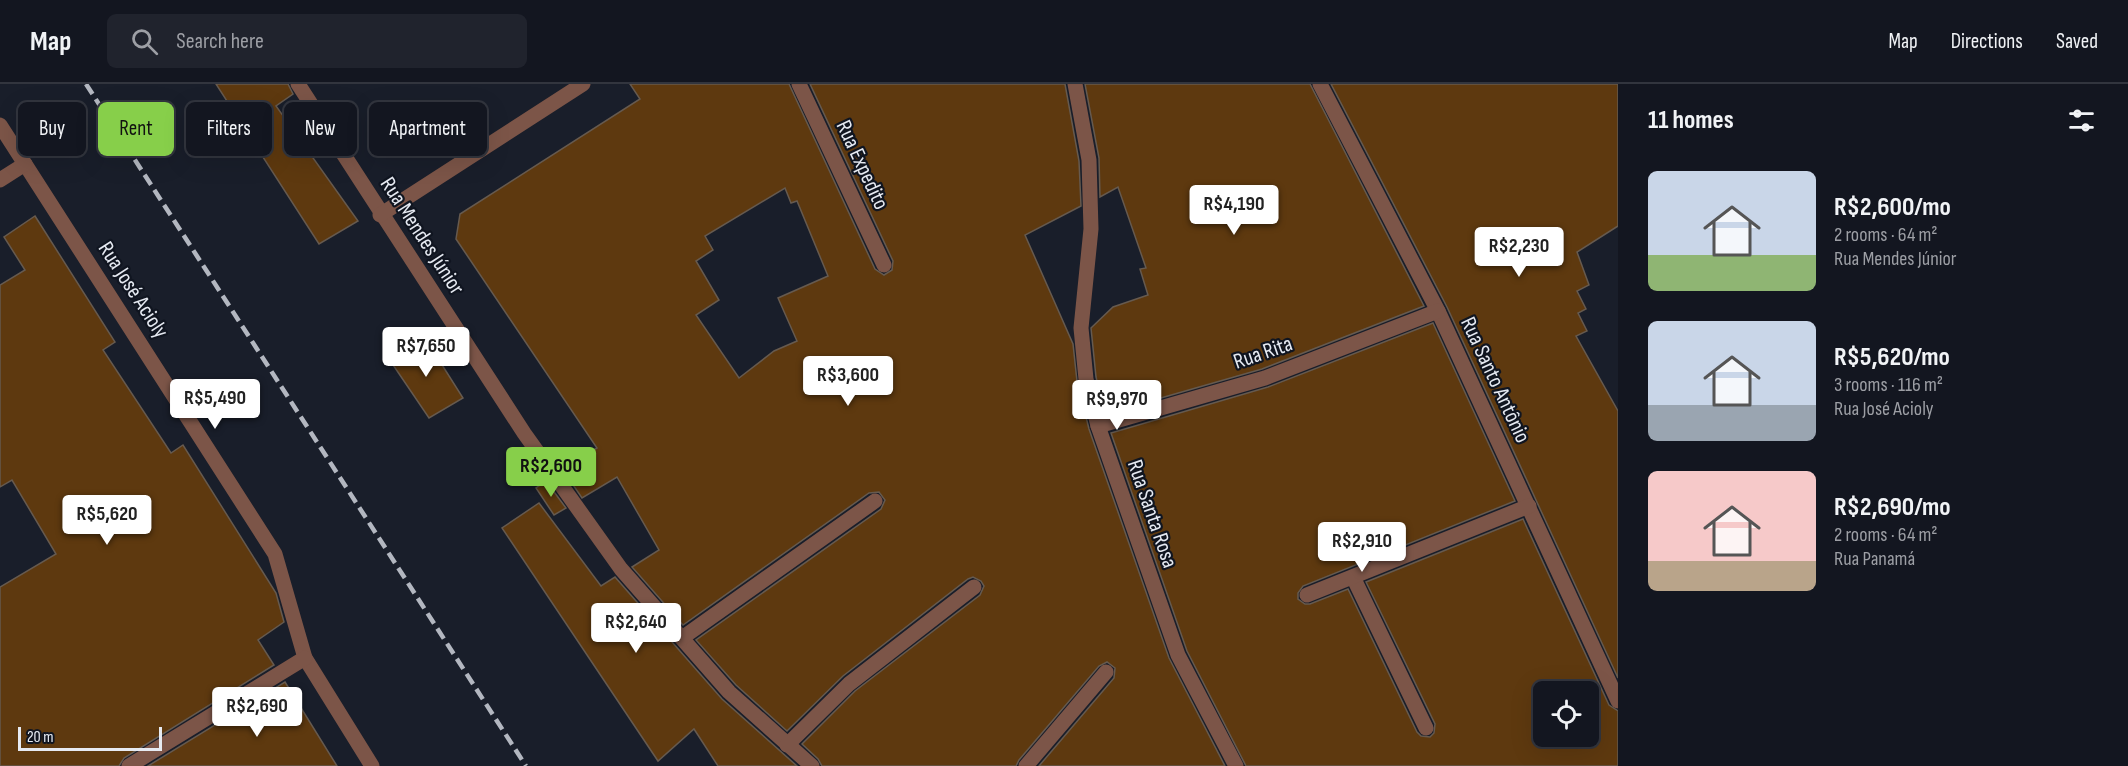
<!DOCTYPE html>
<html lang="en">
<head>
<meta charset="utf-8">
<style>
	:root { --surface:#131620; --page:#20232d; --text:#f1f3f6; --muted:#9d9fa5; --line:#32353e; --accent:#87cf4a }
	body { margin:0; font-family:"Sofia Sans Condensed",sans-serif; background:var(--page); color:var(--text); height:100vh; display:flex; flex-direction:column; font-size:22px; white-space:nowrap }
	* { box-sizing:border-box; margin:0 }
	p { font-size:20px; color:var(--muted) }
	.icon { flex:none; width:33px; height:33px; fill:none; stroke:currentColor; stroke-width:2; stroke-linecap:round; stroke-linejoin:round }
	.map { position:relative; flex:1; overflow:hidden }
	.sheet { display:flex; flex-direction:column; background:var(--surface); width:510px }
	.sheet>* { flex:none }
	.banner { position:absolute; left:18px; top:18px; width:570px; height:54px; display:flex; gap:12px }
	.tools { position:absolute; left:1533px; top:597px; display:grid; gap:12px }
	.tools a { display:grid; place-items:center; width:66px; height:66px; border-radius:9px; background:var(--surface); box-shadow:0 6px 24px #0002,0 0 0 2px var(--line); font-size:30px }
	.scale { position:absolute; left:18px; bottom:15px; width:144px; box-sizing:border-box; padding-left:6px; border:3px solid #e6eaf2; border-top:0; font-size:16px; line-height:21px; white-space:nowrap; color:#e6eaf2; -webkit-text-stroke:4px #101520; paint-order:stroke }
	.price { position:absolute; translate:-50% -51px; padding:0 14px; border-radius:6px; background:#fff; color:#222; font-size:20px; line-height:39px; filter:drop-shadow(0 2px 3px #0008) }
	.price::after { content:''; position:absolute; left:50%; top:36px; width:18px; height:14px; margin-left:-9px; background:inherit; clip-path:polygon(0 0,100% 0,50% 100%) }
	.price.active { background:var(--accent); color:#111 }
	ul { padding:0; list-style:none }
	li { display:flex; align-items:center; gap:18px; height:150px; padding:0 30px }
	li span { display:grid; place-items:center; flex:none; width:168px; height:120px; border-radius:9px; color:#555 }
	li>.icon { margin-inline-start:auto }
	span .icon { width:72px; height:72px; fill:#fffc; stroke-width:1 }
	li b { font-size:26px }
	h2 { display:flex; justify-content:space-between; align-items:center; height:72px; padding:0 30px; font-size:26px }
	.tag { padding:0 21px; border-radius:9px; background:var(--surface); box-shadow:0 6px 24px #0002,0 0 0 2px var(--line); font-size:21px; line-height:54px }
	.tag.active { background:var(--accent); color:#111 }
	header { display:flex; align-items:center; gap:36px; box-sizing:border-box; height:84px; padding:0 30px; background:var(--surface); border-bottom:2px solid var(--line) }
	header strong { font-size:28px }
	nav { display:flex; gap:33px; margin-inline-start:auto; font-size:21px }
	.search { width:420px; height:54px; background:var(--page); display:flex; align-items:center; gap:15px; box-sizing:border-box; padding:0 21px; border-radius:9px; color:var(--muted); font-size:22px }
	main { display:flex; flex:1; min-height:0 }
	.map>svg:first-child { display:block }
	.building { fill:#5e390f; stroke:#665a4f; stroke-width:1.5; fill-rule:evenodd }
	.lines { fill:none; stroke-linecap:round; stroke-linejoin:round }
	.minor { stroke:#7c5548; stroke-width:15 }
	.rail { stroke:#b3b7c0; stroke-width:4.5; stroke-dasharray:12 6; stroke-linecap:butt }
	.labels { text-anchor:middle; dominant-baseline:central; stroke-width:4.5; stroke-linejoin:round; paint-order:stroke }
	.street-label { font-size:22px; fill:#e6eaf2; stroke:#101520 }
</style>
</head>
<body>
<header>
<strong>Map</strong>
<div class="search"><svg class="icon" aria-label="search" viewBox="0 0 24 24"><circle cx="10" cy="10" r="6"/><path d="M15 15l6 6"/></svg>Search here</div>
<nav><a>Map</a><a>Directions</a><a>Saved</a></nav>
</header>
<main>
<div class="map">
<svg width="1618" height="682" viewBox="0 0 1618 682">
	<rect width="100%" height="100%" fill="#191e2a"/>
	<g class="building">
		<polygon points="216,0 288,0 293,10 276,22 358,137 319,160"/>
		<path d="M630,0H789L875,185L884,191L892,186L893,177L810,0H1065L1079,77L1081,122L1025,151L1073,260L1077,297L1089,345L1169,574L1225,682H1039L1114,594L1115,584L1107,578L1099,582L1019,676L1016,682H822L818,675L802,660L855,607L980,511L984,502L981,497L973,493L968,495L843,592L787,647L736,601L696,556L881,425L885,416L879,408L869,409L683,541L632,483L659,466L617,393L582,414L563,386L597,364L456,155L460,130L640,15ZM785,104L791,119L797,117L828,192L778,214L797,257L774,267L739,294L696,231L719,216L696,177L713,166L705,152Z"/>
		<polygon points="1085,0 1310,0 1424,222 1262,285 1105,330 1096,293 1091,244 1113,223 1148,211 1140,185 1146,184 1118,103 1100,113 1099,74"/>
		<polygon points="1331,0 1618,0 1618,142 1577,168 1589,201 1577,207 1586,225 1578,229 1587,247 1576,252 1618,327 1618,594 1447,223"/>
		<polygon points="35,132 115,258 103,266 171,369 183,361 276,509 284,538 258,556 274,581 124,674 119,682 0,682 0,503 56,470 12,396 0,403 0,201 25,186 4,153"/>
		<path d="M1433,239L1515,417L1303,502L1298,509V515L1305,520H1310L1348,505L1417,648L1421,652L1430,653L1434,649L1435,640L1366,498L1523,435L1609,621L1618,627V682H1246L1187,567L1111,349L1268,303ZM1544,608H1588V652H1544Z"/>
		<polygon points="425,254 463,314 429,334 389,275"/>
		<polygon points="546,397 566,424 554,431 536,404"/>
		<polygon points="539,419 601,502 615,493 722,615 797,682 718,682 694,645 658,677 502,444"/>
		<polygon points="285,598 337,682 148,682"/>
	</g>
	<g class="lines">
		<g class="minor">
			<polyline points="298,0 524,349 621,485 729,608 812,682"/>
			<polyline points="799,0 884,181"/>
			<polyline points="1075,0 1089,76 1091,145 1081,244 1086,295 1098,342 1178,571 1236,682"/>
			<polyline points="1320,0 1438,227 1618,617"/>
			<polyline points="0,41 275,470 305,574 372,682"/>
			<polyline points="0,96 25,80"/>
			<polyline points="380,131 583,0"/>
			<polyline points="1098,342 1265,294 1438,227"/>
			<polyline points="1353,493 1426,644"/>
			<polyline points="1307,511 1529,422"/>
			<polyline points="682,554 875,417"/>
			<polyline points="787,661 849,600 974,503"/>
			<polyline points="129,682 305,574"/>
			<polyline points="1026,682 1106,588"/>
		</g>
		<polyline class="rail" points="86,0 526,682"/>
	</g>
	<g class="labels">
		<g class="street-label">
			<text transform="translate(862 81) rotate(65)">Rua Expedito</text>
			<text transform="translate(422 152) rotate(57)">Rua Mendes Júnior</text>
			<text transform="translate(133 206) rotate(57)">Rua José Acioly</text>
			<text transform="translate(1263 269) rotate(-19)">Rua Rita</text>
			<text transform="translate(1495 296) rotate(65)">Rua Santo Antônio</text>
			<text transform="translate(1152 430) rotate(71)">Rua Santa Rosa</text>
		</g>
	</g>
</svg>
<div class="tools">
<a><svg class="icon" aria-label="locate" viewBox="0 0 24 24"><circle cx="12" cy="12" r="6"/><path d="M12 2v4M12 18v4M2 12h4M18 12h4"/></svg></a>
</div>
<div class="scale">20 m</div>
<b class="price" style="left:1234px;top:152px">R$4,190</b>
<b class="price" style="left:1519px;top:194px">R$2,230</b>
<b class="price" style="left:426px;top:294px">R$7,650</b>
<b class="price" style="left:848px;top:323px">R$3,600</b>
<b class="price" style="left:215px;top:346px">R$5,490</b>
<b class="price" style="left:1117px;top:347px">R$9,970</b>
<b class="price active" style="left:551px;top:414px">R$2,600</b>
<b class="price" style="left:107px;top:462px">R$5,620</b>
<b class="price" style="left:1362px;top:489px">R$2,910</b>
<b class="price" style="left:636px;top:570px">R$2,640</b>
<b class="price" style="left:257px;top:654px">R$2,690</b>
<div class="banner">
<a class="tag">Buy</a>
<a class="tag active">Rent</a>
<a class="tag">Filters</a>
<a class="tag">New</a>
<a class="tag">Apartment</a>
</div>
</div>
<section class="sheet">
<h2>11 homes<svg class="icon" aria-label="filters" viewBox="0 0 24 24"><path d="M4 7h16M4 17h16"/><circle cx="9" cy="7" r="2"/><circle cx="15" cy="17" r="2"/></svg></h2>
<ul>
<li><span style="background:linear-gradient(#c9d6e8 70%,#8fb573 0)"><svg class="icon" aria-label="home" viewBox="0 0 24 24"><path d="M3 11l9-7 9 7M6 9v11h12V9"/></svg></span><div><b>R$2,600/mo</b><p>2 rooms · 64 m²</p><p>Rua Mendes Júnior</p></div></li>
<li><span style="background:linear-gradient(#c9d6e8 70%,#9aa5b1 0)"><svg class="icon" aria-label="home" viewBox="0 0 24 24"><path d="M3 11l9-7 9 7M6 9v11h12V9"/></svg></span><div><b>R$5,620/mo</b><p>3 rooms · 116 m²</p><p>Rua José Acioly</p></div></li>
<li><span style="background:linear-gradient(#f6c9c9 75%,#b9a48a 0)"><svg class="icon" aria-label="home" viewBox="0 0 24 24"><path d="M3 11l9-7 9 7M6 9v11h12V9"/></svg></span><div><b>R$2,690/mo</b><p>2 rooms · 64 m²</p><p>Rua Panamá</p></div></li>
</ul>
</section>
</main>
</body>
</html>
